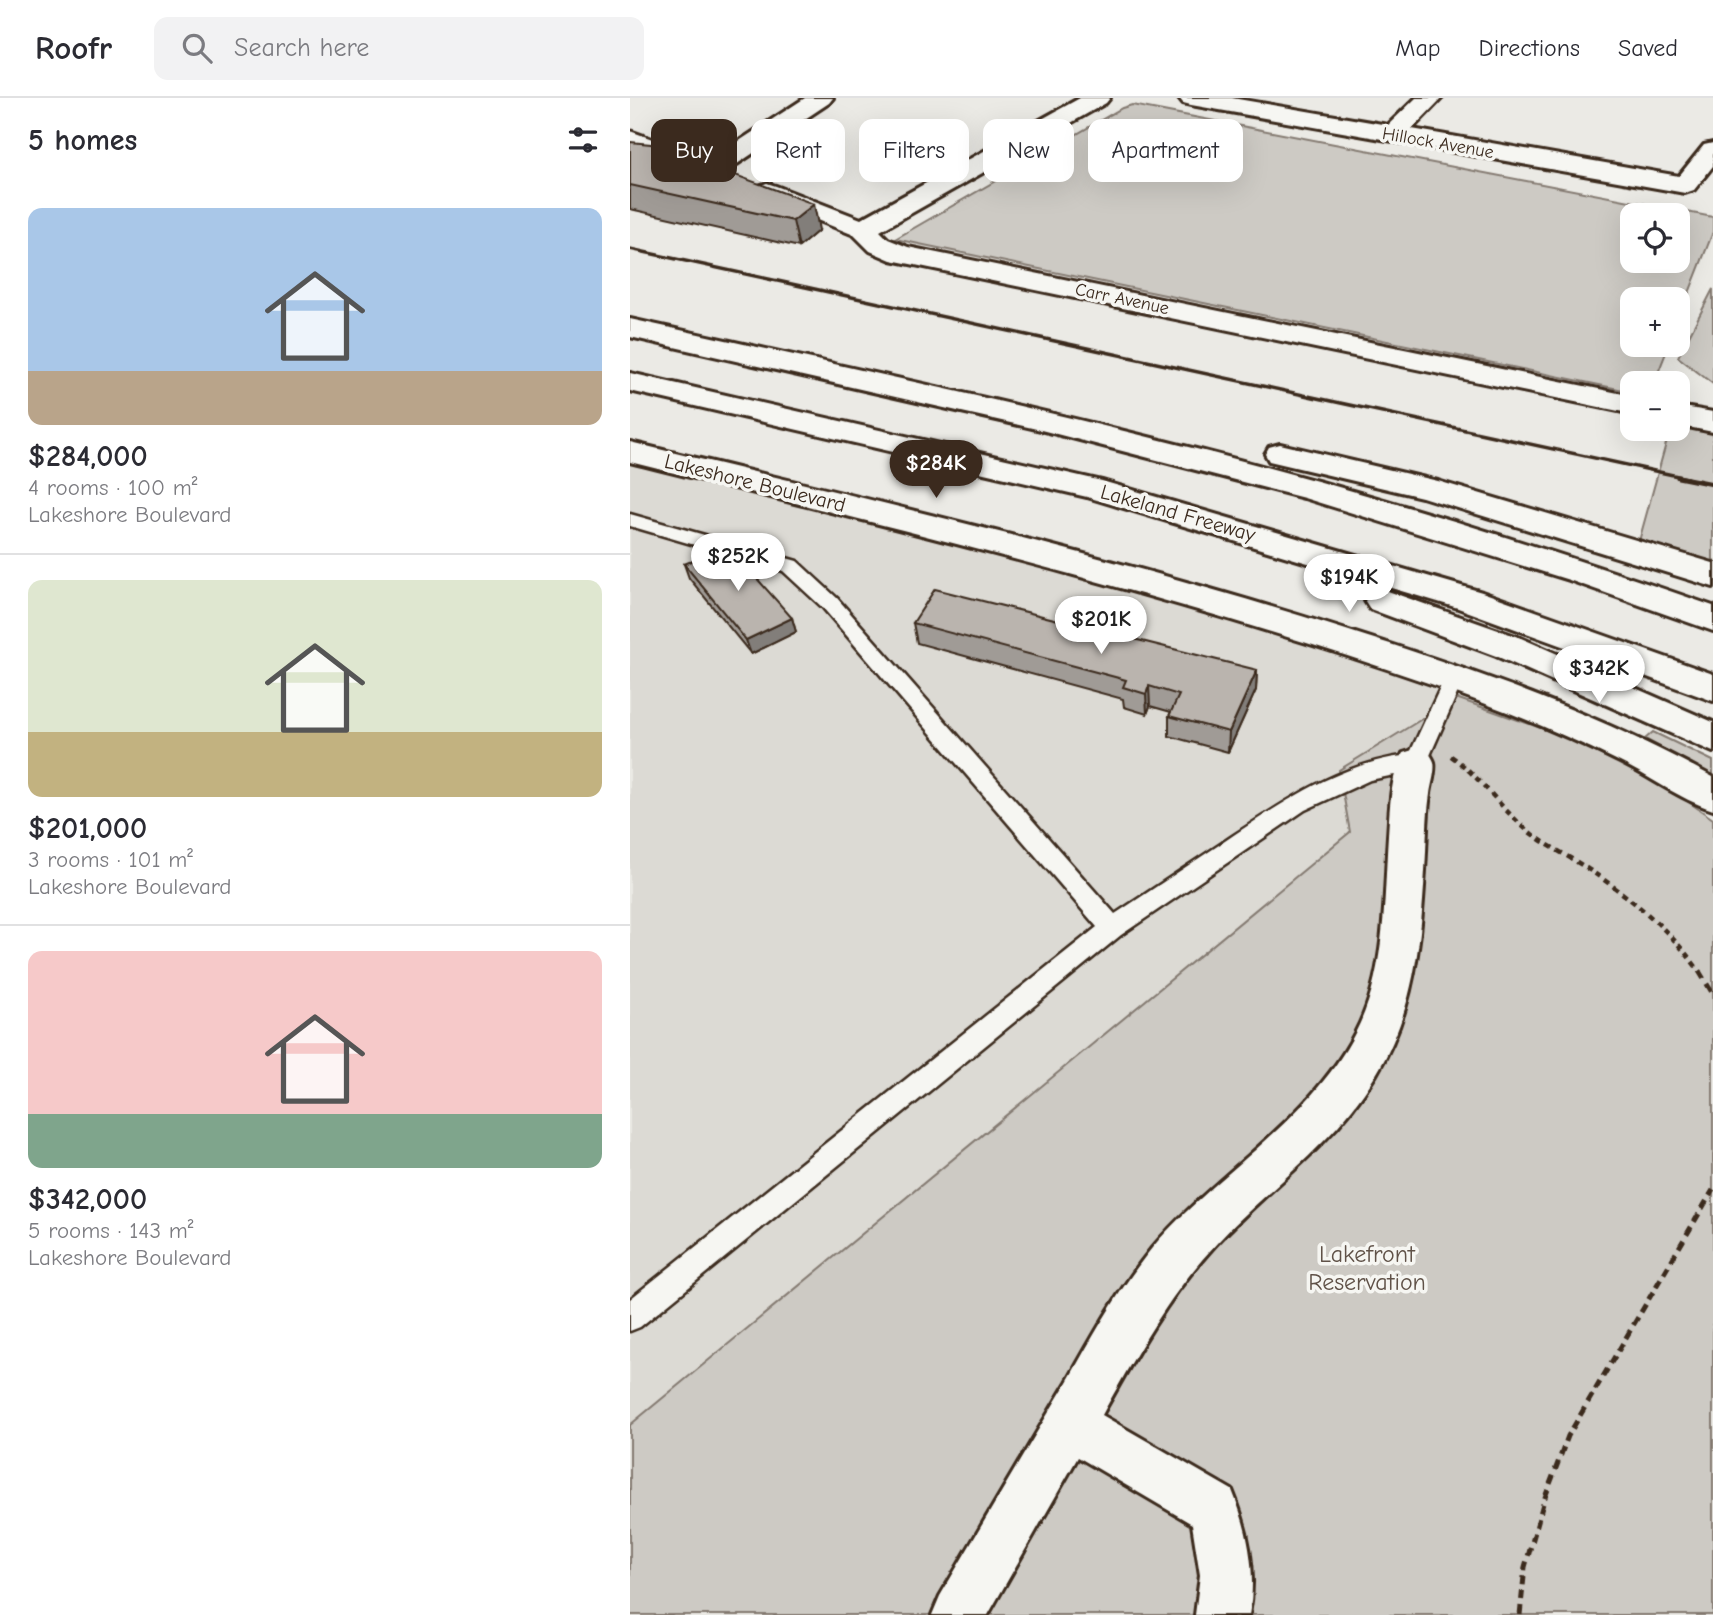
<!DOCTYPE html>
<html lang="en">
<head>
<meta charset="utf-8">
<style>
	:root { --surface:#fff; --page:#f2f2f3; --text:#2b2b33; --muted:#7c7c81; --line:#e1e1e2; --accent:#3b2a1e }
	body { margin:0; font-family:"Comic Neue",sans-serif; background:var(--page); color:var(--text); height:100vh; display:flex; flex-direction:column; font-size:26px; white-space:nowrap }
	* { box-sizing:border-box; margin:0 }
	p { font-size:23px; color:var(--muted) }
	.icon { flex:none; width:38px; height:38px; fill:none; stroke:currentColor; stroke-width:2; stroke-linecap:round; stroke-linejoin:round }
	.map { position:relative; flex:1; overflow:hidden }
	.drawer { display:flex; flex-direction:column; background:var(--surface); width:630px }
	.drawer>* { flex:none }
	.banner { position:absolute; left:21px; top:21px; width:665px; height:63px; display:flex; gap:14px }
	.tools { position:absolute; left:990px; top:105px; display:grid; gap:14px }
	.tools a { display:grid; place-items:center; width:70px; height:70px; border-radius:14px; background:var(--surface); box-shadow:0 7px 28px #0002; font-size:35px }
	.price { position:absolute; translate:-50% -60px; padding:0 16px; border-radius:24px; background:#fff; color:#222; font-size:23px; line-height:46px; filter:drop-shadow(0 2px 4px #0008) }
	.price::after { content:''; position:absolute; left:50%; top:42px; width:21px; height:16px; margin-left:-10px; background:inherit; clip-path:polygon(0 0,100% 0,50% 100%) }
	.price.active { background:var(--accent); color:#fff }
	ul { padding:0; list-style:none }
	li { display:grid; align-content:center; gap:14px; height:371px; padding:0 28px }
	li+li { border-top:2px solid var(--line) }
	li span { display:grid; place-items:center; height:217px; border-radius:14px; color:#555 }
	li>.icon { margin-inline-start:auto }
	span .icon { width:126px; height:126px; fill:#fffc; stroke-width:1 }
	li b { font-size:30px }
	h2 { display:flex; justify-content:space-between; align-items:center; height:84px; padding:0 28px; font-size:30px }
	.chip { padding:0 24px; border-radius:14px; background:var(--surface); box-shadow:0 7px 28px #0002; font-size:24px; line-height:63px }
	.chip.active { background:var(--accent); color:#fff }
	header { display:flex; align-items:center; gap:42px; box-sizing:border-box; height:98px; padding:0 35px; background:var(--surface); border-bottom:2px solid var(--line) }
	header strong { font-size:33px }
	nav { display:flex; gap:38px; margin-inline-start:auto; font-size:24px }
	.search { width:490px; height:63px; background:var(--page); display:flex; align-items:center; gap:18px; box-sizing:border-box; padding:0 24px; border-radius:14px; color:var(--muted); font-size:26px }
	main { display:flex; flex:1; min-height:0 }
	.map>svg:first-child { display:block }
	.built { fill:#dcdad4 }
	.green { fill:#cdcac4; stroke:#847a71; stroke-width:2; fill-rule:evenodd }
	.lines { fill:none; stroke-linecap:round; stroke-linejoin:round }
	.service-casing { stroke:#3b2a1e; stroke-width:5 }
	.minor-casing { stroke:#3b2a1e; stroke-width:6 }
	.tertiary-casing { stroke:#3b2a1e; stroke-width:6 }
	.motorway-casing { stroke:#3b2a1e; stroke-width:6 }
	.path-far1 { stroke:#3b2a1e; stroke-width:4.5; stroke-dasharray:6 5; stroke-linecap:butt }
	.path { stroke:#3b2a1e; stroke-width:5; stroke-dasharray:9 6; stroke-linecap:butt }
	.service { fill:#f6f6f2; fill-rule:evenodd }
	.minor { fill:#f6f6f2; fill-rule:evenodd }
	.tertiary { fill:#f6f6f2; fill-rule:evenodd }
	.motorway { fill:#f6f6f2; fill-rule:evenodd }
	.rail-far1 { stroke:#3b2a1e; stroke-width:3.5 }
	.rail { stroke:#3b2a1e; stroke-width:5 }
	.wall { fill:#a09b96; stroke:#3b2a1e; stroke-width:2 }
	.shaded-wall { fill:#827e7a; stroke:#3b2a1e; stroke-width:2 }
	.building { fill:#bab4ae; stroke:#3b2a1e; stroke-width:2 }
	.labels { text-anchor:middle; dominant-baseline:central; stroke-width:7; stroke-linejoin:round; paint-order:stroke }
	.far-street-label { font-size:18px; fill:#3b2a1e; stroke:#f6f6f2 }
	.street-label { font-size:21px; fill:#3b2a1e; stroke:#f6f6f2 }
	.near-park-label { font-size:24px; fill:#605248; stroke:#f6f6f2 }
</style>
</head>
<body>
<header>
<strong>Roofr</strong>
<div class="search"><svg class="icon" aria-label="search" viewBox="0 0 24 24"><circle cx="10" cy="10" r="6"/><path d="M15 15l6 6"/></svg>Search here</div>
<nav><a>Map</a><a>Directions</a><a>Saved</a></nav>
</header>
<main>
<section class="drawer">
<h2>5 homes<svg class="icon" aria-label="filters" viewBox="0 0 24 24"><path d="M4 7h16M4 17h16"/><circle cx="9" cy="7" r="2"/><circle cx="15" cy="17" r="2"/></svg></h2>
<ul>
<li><span style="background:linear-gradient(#a9c7e8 75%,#b9a48a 0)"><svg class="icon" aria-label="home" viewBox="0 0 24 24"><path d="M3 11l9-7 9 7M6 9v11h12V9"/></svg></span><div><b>$284,000</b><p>4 rooms · 100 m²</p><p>Lakeshore Boulevard</p></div></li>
<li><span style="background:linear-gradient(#dfe7d0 70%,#c2b280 0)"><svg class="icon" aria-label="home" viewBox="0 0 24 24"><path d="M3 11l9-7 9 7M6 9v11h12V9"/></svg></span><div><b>$201,000</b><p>3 rooms · 101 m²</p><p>Lakeshore Boulevard</p></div></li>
<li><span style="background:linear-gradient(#f6c9c9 75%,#7fa58c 0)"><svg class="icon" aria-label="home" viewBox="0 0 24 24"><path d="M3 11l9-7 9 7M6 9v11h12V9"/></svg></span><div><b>$342,000</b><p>5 rooms · 143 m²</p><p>Lakeshore Boulevard</p></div></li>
</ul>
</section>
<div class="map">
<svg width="1083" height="1517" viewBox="0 0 1083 1517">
	<rect width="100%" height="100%" fill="#ebeae5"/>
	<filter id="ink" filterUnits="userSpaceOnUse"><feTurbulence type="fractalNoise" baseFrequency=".0143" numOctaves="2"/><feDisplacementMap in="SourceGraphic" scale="14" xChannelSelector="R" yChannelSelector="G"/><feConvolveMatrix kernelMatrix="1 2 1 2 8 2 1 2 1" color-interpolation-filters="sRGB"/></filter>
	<g filter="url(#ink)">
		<polygon class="built" points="0,354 824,580 786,665 714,700 721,734 0,1327"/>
		<g class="green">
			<path d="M502,7L1083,119V134L1048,223V201H1003V247H1039L1024,285H1003V294L265,141L492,10ZM1048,117V163H1003V117Z"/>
			<polygon points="1083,191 1083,286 1048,259"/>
			<polygon points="1048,317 1083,324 1083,477 1006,454 1040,331 1048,331"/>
			<polygon points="826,600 936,639 1044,694 1083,721 1083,1517 0,1517 0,1327 720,734 709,672"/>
			<polygon points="1023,634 1083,663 1083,678 1015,641"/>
		</g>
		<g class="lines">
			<g class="service-casing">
				<path id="service" d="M0,416L167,463L207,500L485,816C521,792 556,769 592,745C649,707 708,665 779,657L817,575L824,572L831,575L834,580L794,671L740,682L675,712L491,837L10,1229L0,1233V1201L467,829L193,510L153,473L0,428Z"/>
			</g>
			<g class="minor-casing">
				<g id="minor">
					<polygon points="175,0 203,0 199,5 92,76 83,79 74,76 70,71 74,66"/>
					<polygon points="450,0 480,0 476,5 250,133 258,141 278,149 1003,298 1003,316 261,162 240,153 224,137 128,98 124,93 128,88 137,85 146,88 231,121"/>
					<polygon points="549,0 602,0 758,27 786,0 812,0 782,31 1049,78 1074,47 1083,45 1083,68 1064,92 1055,95 561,7 553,5"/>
					<polygon points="0,33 70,58 74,63 70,68 61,71 0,49"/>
					<polygon points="1048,308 1083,314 1083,334 1048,327"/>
					<path d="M786,651L799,655C801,658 803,661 804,664C806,673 801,687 800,696C797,715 797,734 796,754C790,872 781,955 693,1044C656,1082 614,1114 579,1154C535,1203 504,1260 472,1317L602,1392C618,1431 627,1475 619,1517H565L570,1477L562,1426L448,1359L358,1517H302L310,1498C352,1427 394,1355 437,1284C463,1238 489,1191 522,1150C587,1073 687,1019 730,925C756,868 754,799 758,738C760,711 760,679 773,655Z"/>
				</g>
			</g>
			<g class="tertiary-casing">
				<path id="tertiary" d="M0,344C239,402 478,456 713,531C840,571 966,614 1083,679V712C1049,701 1018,677 986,662C926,632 864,608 801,586C538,495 269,431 0,364Z"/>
			</g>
			<g class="motorway-casing">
				<g id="motorway">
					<path d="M0,221C231,272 463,321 691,384C823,421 954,463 1083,508V533L939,482L674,400L411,332L0,239Z"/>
					<polygon points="0,275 472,383 852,494 1083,576 1083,603 828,510 457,399 0,293"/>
					<polygon points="650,346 808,383 1083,465 1083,489 792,399 639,363 635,356 639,349"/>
					<polygon points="752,491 891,540 1083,624 1083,654 866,558 740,511 735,503 740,495"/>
				</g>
			</g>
			<path class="path-far1" d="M821,658C852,680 872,713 902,736C921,750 942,760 961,773C1003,801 1041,833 1070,874"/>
			<g class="path">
				<polyline points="1069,873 1083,896"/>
				<polyline points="890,1517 895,1469 914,1402 938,1338 1083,1092"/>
			</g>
			<use href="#service" class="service"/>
			<use href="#minor" class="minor"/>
			<use href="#tertiary" class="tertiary"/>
			<use href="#motorway" class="motorway"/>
			<polyline class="rail-far1" points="0,151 1057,380"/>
			<polyline class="rail" points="1048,379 1083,386"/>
		</g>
		<g class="wall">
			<polygon points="0,44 189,132 169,149 0,111"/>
			<polygon points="54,466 162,520 166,534 121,556 59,480"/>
			<polygon points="283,525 627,572 626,592 598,654 539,638 539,618 541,614 520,608 517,616 494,609 493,601 287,545"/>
		</g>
		<g class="shaded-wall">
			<polygon points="184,106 189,132 169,149 163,123"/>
			<polygon points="162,520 166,534 121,556 116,542"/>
			<polygon points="627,572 626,592 598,654 599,634"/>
			<polygon points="519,588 520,608 517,616 516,596"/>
		</g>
		<g class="building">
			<polygon points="0,44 21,46 184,106 163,123 0,87"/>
			<polygon points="99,449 162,520 116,542 54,466"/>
			<polygon points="305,491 627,572 599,634 539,618 549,597 519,588 516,596 493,589 496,582 283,525"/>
		</g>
	</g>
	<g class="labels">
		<g class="far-street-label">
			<text transform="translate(808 45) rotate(10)">Hillock Avenue</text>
			<text transform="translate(492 201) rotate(12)">Carr Avenue</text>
		</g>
		<g class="street-label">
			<text transform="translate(125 385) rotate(14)">Lakeshore Boulevard</text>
			<text transform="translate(548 415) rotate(16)">Lakeland Freeway</text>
		</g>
		<g class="near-park-label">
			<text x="737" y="1156">Lakefront<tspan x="737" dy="28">Reservation</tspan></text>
		</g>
	</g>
</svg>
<div class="tools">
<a><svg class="icon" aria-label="locate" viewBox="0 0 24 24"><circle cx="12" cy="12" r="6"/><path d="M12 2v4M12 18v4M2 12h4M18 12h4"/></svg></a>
<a>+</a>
<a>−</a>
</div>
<b class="price active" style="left:306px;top:402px">$284K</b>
<b class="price" style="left:108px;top:495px">$252K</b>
<b class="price" style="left:719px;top:516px">$194K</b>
<b class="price" style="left:471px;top:558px">$201K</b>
<b class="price" style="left:969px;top:607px">$342K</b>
<div class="banner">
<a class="chip active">Buy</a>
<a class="chip">Rent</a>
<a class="chip">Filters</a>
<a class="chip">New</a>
<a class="chip">Apartment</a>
</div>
</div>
</main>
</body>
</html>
